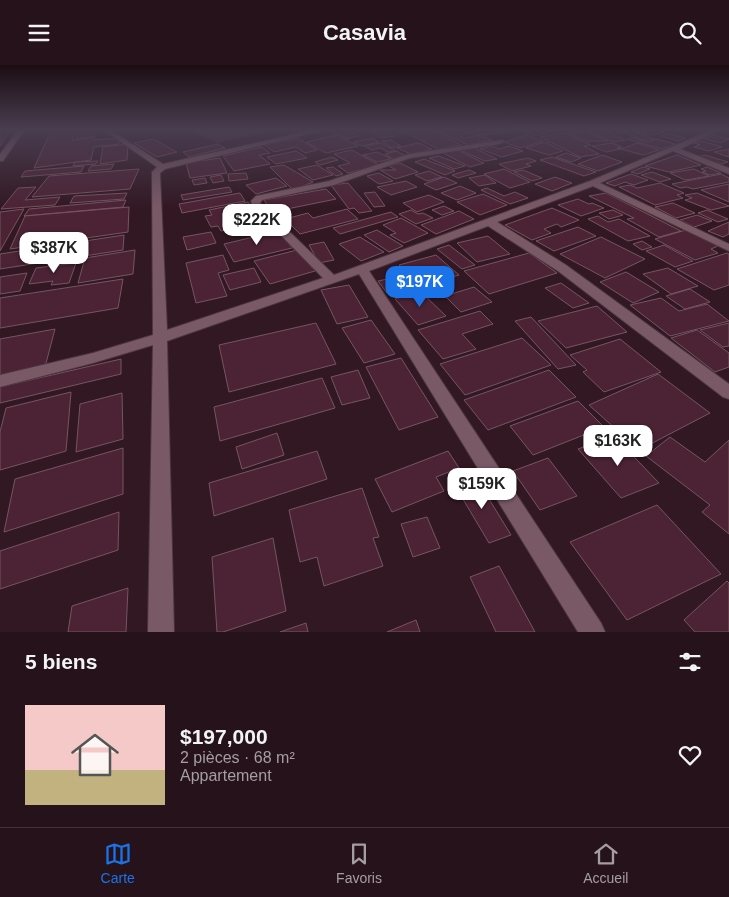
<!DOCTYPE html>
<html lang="fr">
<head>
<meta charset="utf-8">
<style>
	:root { --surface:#26121a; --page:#322027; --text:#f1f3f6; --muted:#a49ea2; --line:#423239; --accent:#1a73e8 }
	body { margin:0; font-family:Helvetica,sans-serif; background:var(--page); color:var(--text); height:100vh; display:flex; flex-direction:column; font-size:19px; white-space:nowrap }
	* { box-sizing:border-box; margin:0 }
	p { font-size:16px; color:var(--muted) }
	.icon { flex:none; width:28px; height:28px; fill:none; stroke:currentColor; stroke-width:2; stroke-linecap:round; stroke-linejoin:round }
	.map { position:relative; height:567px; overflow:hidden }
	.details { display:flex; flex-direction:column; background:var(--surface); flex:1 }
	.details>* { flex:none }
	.price { position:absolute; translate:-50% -42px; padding:0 11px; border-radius:10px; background:#fff; color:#222; font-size:16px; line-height:32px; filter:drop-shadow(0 1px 2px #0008) }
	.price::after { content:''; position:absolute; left:50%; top:30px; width:15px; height:11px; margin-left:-8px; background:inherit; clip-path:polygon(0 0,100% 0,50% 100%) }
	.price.active { background:var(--accent); color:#fff }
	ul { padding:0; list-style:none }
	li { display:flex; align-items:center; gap:15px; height:125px; padding:0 25px }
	li span { display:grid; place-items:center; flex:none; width:140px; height:100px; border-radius:0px; color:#555 }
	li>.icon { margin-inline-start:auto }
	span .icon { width:60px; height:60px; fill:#fffc; stroke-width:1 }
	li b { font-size:21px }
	h2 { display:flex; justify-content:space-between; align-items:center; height:60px; padding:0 25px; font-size:21px }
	header { display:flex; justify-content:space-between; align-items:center; height:65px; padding:0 25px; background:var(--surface); font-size:22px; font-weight:700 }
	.tab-bar { display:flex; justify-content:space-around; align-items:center; height:70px; border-top:1px solid var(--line); background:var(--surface); font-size:14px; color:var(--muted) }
	.tab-bar a { display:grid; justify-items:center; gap:2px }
	.tab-bar .active { color:var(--accent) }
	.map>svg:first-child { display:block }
	.green { fill:#4b323c }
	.building { fill:#4c2335; stroke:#755561 }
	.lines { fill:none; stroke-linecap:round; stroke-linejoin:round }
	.street-casing { stroke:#4b363e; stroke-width:2 }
	.street { fill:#7a5966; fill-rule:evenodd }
</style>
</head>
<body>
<header><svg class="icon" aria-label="menu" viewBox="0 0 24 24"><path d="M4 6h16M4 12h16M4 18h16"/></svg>Casavia<svg class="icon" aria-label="search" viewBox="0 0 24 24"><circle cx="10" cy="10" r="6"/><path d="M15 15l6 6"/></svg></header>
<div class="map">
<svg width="729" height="567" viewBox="0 0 729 567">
	<rect width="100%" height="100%" fill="#321823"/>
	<polygon class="green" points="188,64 277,64 217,78"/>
	<g class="building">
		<polygon points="0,64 11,65 0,81"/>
		<polygon points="52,64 75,64 72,75 94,72 94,75 120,73 119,79 94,82 91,95 34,103"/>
		<polygon points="79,64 91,64 95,72 76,74"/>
		<polygon points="336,64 356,64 360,65 351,67 359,71 347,74 330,65"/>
		<polygon points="382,64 394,71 381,73 370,66"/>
		<polygon points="399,64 431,64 461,80 438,84"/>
		<polygon points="434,64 460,64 471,68 459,70 464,73 479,70 492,75 468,80"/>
		<polygon points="488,64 497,64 506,67 481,70 472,67"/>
		<polygon points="533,64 543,64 552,66 537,71 523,66"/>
		<polygon points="601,64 626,75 613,77 588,66"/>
		<polygon points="604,64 628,64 655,74 644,75 619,65 611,66"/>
		<polygon points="634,64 655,64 665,67 649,70"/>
		<polygon points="585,66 608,76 587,76 568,68"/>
		<polygon points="565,68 591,80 584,81 599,89 580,92 540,72"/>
		<polygon points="669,69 686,73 678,76 660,71"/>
		<polygon points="337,70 358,81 326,88 306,77"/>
		<polygon points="526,70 543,76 521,83 504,77"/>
		<polygon points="714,70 729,74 720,78 705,74"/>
		<polygon points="632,72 648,77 657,74 675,79 662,84 627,74"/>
		<polygon points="298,73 317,85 305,88 296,82 274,87 265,80"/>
		<polygon points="372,73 379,77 362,81 354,77"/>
		<polygon points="153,74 177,87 157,92 134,78"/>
		<polygon points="391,75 401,81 392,83 382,76"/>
		<polygon points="702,76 722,82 709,86 694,82 700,80 694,78"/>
		<polygon points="545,77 563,86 549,90 526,83"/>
		<polygon points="381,78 396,86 388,87 380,83 372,85 364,81"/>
		<polygon points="418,78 432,84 411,89 397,83"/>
		<polygon points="612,78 622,82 617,83 621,84 606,87 592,81"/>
		<polygon points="637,78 659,85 643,90 621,84"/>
		<polygon points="128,79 127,95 100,99 103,82"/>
		<polygon points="218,79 225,83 189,92 183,87"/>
		<polygon points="492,81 499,84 509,81 523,86 502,92 480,84"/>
		<polygon points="262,82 270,88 259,90 270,99 234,106 223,91"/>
		<polygon points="472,82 497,94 485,96 460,85"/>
		<polygon points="729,84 729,92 714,87"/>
		<polygon points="352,85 379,100 348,108 338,101 350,98 334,89"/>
		<polygon points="457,85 484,98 470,102 443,88"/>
		<polygon points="296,86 307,93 276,99 267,92"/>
		<polygon points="397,86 405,91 393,94 385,89"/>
		<polygon points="377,87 386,91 391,94 377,97 363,90"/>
		<polygon points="566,88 581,93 571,97 556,92"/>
		<polygon points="602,90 622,97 598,106 578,99"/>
		<polygon points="677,90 701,100 669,107 645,101"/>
		<polygon points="705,90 728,97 721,99 698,92"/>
		<polygon points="439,91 465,101 454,104 429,93"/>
		<polygon points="332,92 338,95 320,100 315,97"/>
		<polygon points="552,92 596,107 584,111 540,95"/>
		<polygon points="220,93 227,108 190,113 186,98"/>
		<polygon points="528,93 536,96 526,99 531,101 512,106 499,99"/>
		<polygon points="424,94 455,106 445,110 415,97"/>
		<polygon points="98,96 96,99 73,101 75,97"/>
		<polygon points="400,98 418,107 395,114 380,105 396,105 389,101"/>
		<polygon points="114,99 111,104 88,106 91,101"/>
		<polygon points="284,100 313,117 293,125 270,102"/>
		<polygon points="317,100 333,110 313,115 298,104"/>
		<polygon points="84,101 81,107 21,112 25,106"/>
		<polygon points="333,102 343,109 336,111 326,103"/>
		<polygon points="643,102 650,104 638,109 631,107"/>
		<polygon points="707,102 721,108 710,110 702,107 706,106 701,104"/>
		<polygon points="139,104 130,124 32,132 49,111"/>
		<polygon points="504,104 530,117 510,123 484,109"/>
		<polygon points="694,104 709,111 685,115 670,108"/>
		<polygon points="469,105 476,108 458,113 452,110"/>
		<polygon points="523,105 542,113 532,116 514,107"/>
		<polygon points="429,106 442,112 427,116 415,110"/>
		<polygon points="652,107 671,114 660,117 641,110"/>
		<polygon points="246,108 248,114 229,116 228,109"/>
		<polygon points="379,108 393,116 379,119 367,111"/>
		<polygon points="631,109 648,115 634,120 625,117 615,121 606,118"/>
		<polygon points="721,109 729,113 729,117 693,124 687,122 680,123 672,119"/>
		<polygon points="221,110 224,116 213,118 210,112"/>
		<polygon points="485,110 496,118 479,121 469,113"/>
		<polygon points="444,112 457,118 436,125 424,119"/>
		<polygon points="555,112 572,118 552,126 535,119"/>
		<polygon points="205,113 207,118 194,120 192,115"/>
		<polygon points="276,113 287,121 256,129 246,120"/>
		<polygon points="406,116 417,122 391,130 377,122"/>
		<polygon points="348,118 372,146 359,148 354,143 349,144 331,120"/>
		<polygon points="660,118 684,128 677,130 683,133 655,140 619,122 630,120 637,123"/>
		<polygon points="729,119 729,137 701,125"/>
		<polygon points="460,121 476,128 457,135 441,128"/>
		<polygon points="36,122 25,135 60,132 55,140 1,144 18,123"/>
		<polygon points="229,122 232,127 183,135 181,130"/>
		<polygon points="487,123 504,131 515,127 528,133 510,139 481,125"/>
		<polygon points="326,124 336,134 272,147 264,135"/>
		<polygon points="375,127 385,141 374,142 364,128"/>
		<polygon points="127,128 124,134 70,138 74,131"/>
		<polygon points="240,128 245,136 182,148 179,139"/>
		<polygon points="606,128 681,166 659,172 627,154 634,153 589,131"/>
		<polygon points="697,128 729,141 711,145 685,135 692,133 685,130"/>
		<polygon points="483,129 507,140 480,150 457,137"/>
		<polygon points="429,130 444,137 417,147 403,138"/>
		<polygon points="578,134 589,139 592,138 604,143 581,151 558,140"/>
		<polygon points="126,135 123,142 24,151 29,144"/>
		<polygon points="248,137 269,165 250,170 244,161 221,166 218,161 211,162 205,151 212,150 209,145"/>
		<polygon points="673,138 695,148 676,153 655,142"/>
		<polygon points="444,141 454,146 442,150 432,145"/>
		<polygon points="129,142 128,167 10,184 25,151"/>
		<polygon points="552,143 579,155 561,162 557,159 544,164 551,168 532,175 505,160"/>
		<polygon points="24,144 0,186 0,147"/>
		<polygon points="347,144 358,154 300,169 285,154 308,148 313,153"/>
		<polygon points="411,145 418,149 423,148 433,153 416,159 399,149"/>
		<polygon points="613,145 623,150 609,154 599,148"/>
		<polygon points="707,145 728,154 718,157 698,148"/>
		<polygon points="459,146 474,154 436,169 421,160"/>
		<polygon points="391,147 398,152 340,169 333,163"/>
		<polygon points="697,150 712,156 694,162 680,155"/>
		<polygon points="598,151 608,157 619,154 650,171 628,176 588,154"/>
		<polygon points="401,153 428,168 404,178 390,170 396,168 383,160"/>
		<polygon points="729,157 729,169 723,172 708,166"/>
		<polygon points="578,162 596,171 554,186 536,176"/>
		<polygon points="377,165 403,181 389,187 364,170"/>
		<polygon points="686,165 718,181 711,184 718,188 695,195 655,174"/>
		<polygon points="279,166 292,183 234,197 224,179"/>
		<polygon points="211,167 216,178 187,185 183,172"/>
		<polygon points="124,170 123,185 0,204 0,189"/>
		<polygon points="488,171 510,189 477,197 457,178"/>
		<polygon points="360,172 384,187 361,196 339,179"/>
		<polygon points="601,172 645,194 605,213 560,189"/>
		<polygon points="642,176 652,182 642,185 633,179"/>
		<polygon points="324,177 334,195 319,198 309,180"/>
		<polygon points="449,180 475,200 462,204 437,184"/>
		<polygon points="664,180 693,196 675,202 646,186"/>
		<polygon points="135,185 133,209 78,218 85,193"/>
		<polygon points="297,185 315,206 270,219 254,196"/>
		<polygon points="529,188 557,208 489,229 464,206"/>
		<polygon points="727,188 729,189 729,220 714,225 677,204"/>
		<polygon points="223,190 229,205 218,208 227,231 196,238 186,198"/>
		<polygon points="436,190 459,210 421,221 399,200"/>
		<polygon points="76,198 69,218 51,220 53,216 29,219 36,203"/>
		<polygon points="254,203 261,217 230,225 223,210"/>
		<polygon points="668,203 698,221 671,229 643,209"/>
		<polygon points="626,207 659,227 633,238 600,217"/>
		<polygon points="27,208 20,226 0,229 0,212"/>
		<polygon points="406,210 415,222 387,228 378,216"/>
		<polygon points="123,214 118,243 0,263 0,233"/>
		<polygon points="561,218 589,238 573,243 545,223"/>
		<polygon points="349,220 368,252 337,259 321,225"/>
		<polygon points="474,222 492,237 461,247 445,231"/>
		<polygon points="690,224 710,237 685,244 666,231"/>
		<polygon points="421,227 446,251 418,260 395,234"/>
		<polygon points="661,233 679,246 707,239 729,256 670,271 630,240"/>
		<polygon points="597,241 627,267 566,283 538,256"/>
		<polygon points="480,246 493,259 462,269 476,284 443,294 418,265"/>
		<polygon points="531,252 576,300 558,304 515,256"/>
		<polygon points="371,255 395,289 364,298 342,263"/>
		<polygon points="316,258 336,299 229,327 219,280"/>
		<polygon points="729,258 729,281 723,282 700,265"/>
		<polygon points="55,264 45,302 0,311 0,274"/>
		<polygon points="697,265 729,288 729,302 715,307 671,273"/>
		<polygon points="522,273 551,300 465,330 440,299"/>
		<polygon points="620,274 661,307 604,327 583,307 587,305 570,290"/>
		<polygon points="401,293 438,352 399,365 366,302"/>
		<polygon points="121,294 121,309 0,338 0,322"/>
		<polygon points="358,305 370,333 342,340 331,312"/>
		<polygon points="549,305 576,332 488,365 464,335"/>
		<polygon points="658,309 710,348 639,385 589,340"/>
		<polygon points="322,313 335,343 220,376 214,342"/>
		<polygon points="71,327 66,386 0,405 0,367 6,343"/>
		<polygon points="122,328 123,374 76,387 80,339"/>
		<polygon points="578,336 604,362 533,390 510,361"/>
		<polygon points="277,368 284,390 242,404 236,382"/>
		<polygon points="614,371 659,418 621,433 578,384"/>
		<polygon points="670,372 705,397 729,375 729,469 702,447 710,440 646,391"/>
		<polygon points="123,383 123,429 4,467 15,414"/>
		<polygon points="317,386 327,414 214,451 209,418"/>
		<polygon points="448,386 459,403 436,412 444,426 392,447 375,414"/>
		<polygon points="548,393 577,431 540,445 513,406"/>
		<polygon points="475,411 511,470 489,478 454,419"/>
		<polygon points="362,423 379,472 373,473 383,501 324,521 317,492 300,497 289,445"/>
		<polygon points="657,440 721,509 627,555 570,477"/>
		<polygon points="119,447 118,485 0,524 0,486"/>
		<polygon points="427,452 440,483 413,492 401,459"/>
		<polygon points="273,473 286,546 223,567 217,567 212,492"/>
		<polygon points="499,501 535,567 496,567 470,512"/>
		<polygon points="727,516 729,518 729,567 695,567 684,555"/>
		<polygon points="128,523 126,567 68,567 72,541"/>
		<polygon points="416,555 420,567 387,567"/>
		<polygon points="306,558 308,567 280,567"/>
	</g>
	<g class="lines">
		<g class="street-casing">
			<g id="street">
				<polygon points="19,64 25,64 3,96 0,96 0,89"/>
				<polygon points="102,64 109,64 163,99 318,64 328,64 165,104 160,108 167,265 323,213 252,141 251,136 256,131 329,116 409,89 503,75 504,77 500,79 410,93 334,120 262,135 260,138 334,210 590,116 714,64 722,64 680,84 729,103 729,109 673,86 600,118 729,179 729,186 593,121 497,157 566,200 729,319 729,334 723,332 558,206 488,161 369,206 601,558 605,567 578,567 359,209 167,276 174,567 148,567 153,280 93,298 0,322 0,310 93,288 153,270 152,107 157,102"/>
			</g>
		</g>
		<use href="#street" class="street"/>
	</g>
	<linearGradient id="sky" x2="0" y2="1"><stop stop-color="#1c0d13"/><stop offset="0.45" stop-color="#493d50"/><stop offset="1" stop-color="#493d50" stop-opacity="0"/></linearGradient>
	<rect width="729" height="143" fill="url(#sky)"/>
</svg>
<b class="price" style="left:257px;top:181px">$222K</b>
<b class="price" style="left:54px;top:209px">$387K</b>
<b class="price active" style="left:420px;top:243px">$197K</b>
<b class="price" style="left:618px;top:402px">$163K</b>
<b class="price" style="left:482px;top:445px">$159K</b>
</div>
<section class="details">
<h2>5 biens<svg class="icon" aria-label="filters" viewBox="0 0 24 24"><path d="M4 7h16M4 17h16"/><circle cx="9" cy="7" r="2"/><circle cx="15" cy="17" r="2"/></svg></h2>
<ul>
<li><span style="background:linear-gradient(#f6c9c9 65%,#c2b280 0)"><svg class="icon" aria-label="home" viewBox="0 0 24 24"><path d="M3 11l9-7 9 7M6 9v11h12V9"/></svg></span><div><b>$197,000</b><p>2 pièces · 68 m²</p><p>Appartement</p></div><svg class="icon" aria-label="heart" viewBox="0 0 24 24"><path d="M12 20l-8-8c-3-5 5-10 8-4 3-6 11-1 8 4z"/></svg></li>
</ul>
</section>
<nav class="tab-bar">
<a class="active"><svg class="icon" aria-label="map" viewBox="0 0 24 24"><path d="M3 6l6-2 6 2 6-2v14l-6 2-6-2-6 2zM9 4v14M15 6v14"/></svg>Carte</a>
<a><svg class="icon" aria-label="saved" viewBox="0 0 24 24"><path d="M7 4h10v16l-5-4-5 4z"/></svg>Favoris</a>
<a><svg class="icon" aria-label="home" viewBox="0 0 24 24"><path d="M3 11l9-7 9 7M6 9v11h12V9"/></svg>Accueil</a>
</nav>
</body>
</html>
